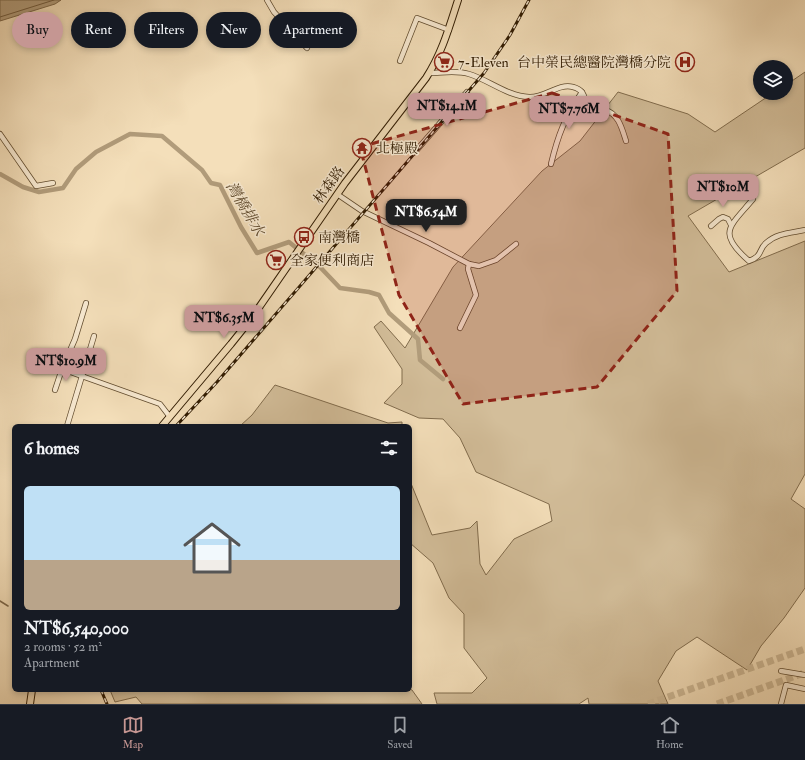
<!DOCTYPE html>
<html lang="en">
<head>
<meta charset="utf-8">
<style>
	:root { --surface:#171b24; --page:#20242c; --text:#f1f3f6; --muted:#9ea1a6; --line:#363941; --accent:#c59692 }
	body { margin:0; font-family:"IM FELL Double Pica","Noto Serif TC",serif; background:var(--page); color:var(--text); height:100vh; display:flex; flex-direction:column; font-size:15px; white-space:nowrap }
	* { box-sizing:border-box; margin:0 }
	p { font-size:13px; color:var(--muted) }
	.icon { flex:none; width:22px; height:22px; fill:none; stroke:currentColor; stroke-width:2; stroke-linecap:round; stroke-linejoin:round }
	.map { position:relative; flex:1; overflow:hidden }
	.drawer { position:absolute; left:12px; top:424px; width:400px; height:268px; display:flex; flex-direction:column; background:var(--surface); border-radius:6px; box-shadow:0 2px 6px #0003 }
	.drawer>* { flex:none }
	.top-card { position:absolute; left:12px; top:12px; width:400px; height:36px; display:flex; gap:8px }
	.tools { position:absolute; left:753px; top:60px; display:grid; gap:8px }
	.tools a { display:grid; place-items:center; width:40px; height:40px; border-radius:50%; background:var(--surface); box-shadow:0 2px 6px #0003; font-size:20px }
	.price { position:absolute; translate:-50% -34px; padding:0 9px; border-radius:8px; background:var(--accent); color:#111; font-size:13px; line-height:26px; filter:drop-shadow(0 1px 2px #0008) }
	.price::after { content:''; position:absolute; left:50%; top:24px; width:12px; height:9px; margin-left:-6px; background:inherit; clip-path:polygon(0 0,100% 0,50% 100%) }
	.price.current { background:#222; color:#fff }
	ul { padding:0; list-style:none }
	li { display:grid; align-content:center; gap:8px; height:212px; padding:0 12px }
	li span { display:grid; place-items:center; height:124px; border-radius:6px; color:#555 }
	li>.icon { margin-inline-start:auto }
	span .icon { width:72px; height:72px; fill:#fffc; stroke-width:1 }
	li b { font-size:17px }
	h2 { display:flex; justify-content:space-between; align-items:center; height:48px; padding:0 12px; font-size:17px }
	.pill { padding:0 14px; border-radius:18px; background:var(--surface); box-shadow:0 2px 6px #0003; font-size:14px; line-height:36px }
	.pill.current { background:var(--accent); color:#111 }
	.dock { display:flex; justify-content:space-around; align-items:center; height:56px; border-top:1px solid var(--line); background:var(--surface); font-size:11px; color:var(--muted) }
	.dock a { display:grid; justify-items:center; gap:2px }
	.dock .current { color:var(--accent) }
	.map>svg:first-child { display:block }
	.green { fill:#d3be9a; stroke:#816c4d }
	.water { fill:#b19c7b; stroke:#7d684a }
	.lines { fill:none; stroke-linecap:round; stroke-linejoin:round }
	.shore { stroke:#705b3e; stroke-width:1 }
	.stream { stroke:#7d684a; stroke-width:1.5 }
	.canal { stroke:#b19c7b; stroke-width:4.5 }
	.highway-tunnel { stroke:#cdb895; stroke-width:7; stroke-dasharray:7 3.5; stroke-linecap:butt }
	.minor-casing { stroke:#604b2e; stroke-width:6 }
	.major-casing { stroke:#2f1a00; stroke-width:8 }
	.minor { stroke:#f8ead2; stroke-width:4.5 }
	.major { stroke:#f4dfba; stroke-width:6 }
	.rail-casing { stroke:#2f1a00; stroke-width:3 }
	.rail { stroke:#f8ead2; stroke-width:1.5; stroke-dasharray:4.5; stroke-linecap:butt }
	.marked { fill:#8f2418; fill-opacity:0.2; stroke:#8f2418; stroke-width:3; stroke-dasharray:8 5; stroke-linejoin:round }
	.labels { text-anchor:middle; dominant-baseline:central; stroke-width:3; stroke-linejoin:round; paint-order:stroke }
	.poi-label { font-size:14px; fill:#2f1a00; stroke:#f8ead2; text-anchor:start }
	.street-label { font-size:14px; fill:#2f1a00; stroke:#f8ead2 }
	.water-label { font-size:15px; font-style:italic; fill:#634e31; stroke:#f8ead2 }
</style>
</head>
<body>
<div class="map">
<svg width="805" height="704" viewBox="0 0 805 704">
	<rect width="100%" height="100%" fill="#f4dfba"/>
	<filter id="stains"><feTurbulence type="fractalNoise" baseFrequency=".005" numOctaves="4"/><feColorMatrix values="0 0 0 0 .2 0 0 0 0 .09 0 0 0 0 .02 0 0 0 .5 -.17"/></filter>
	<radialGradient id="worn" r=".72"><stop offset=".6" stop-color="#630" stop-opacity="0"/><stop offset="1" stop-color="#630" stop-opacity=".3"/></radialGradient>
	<g class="green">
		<polygon points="805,72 805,148 688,216 729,272 805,241 805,474 791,499 805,509 805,588 784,618 761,646 747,670 697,637 676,651 658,681 668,704 589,704 588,698 579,704 437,704 434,693 472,693 487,678 464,648 464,614 449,598 433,563 410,543 410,481 432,535 470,528 477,521 480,564 486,575 514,539 552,521 549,504 476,472 460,438 443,419 419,418 384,403 402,384 402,369 374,327 381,321 405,348 453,267 542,171 580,141 618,92 688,114 715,132 773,93 786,93 786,85"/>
		<polygon points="275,385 388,423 402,422 402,426 240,426 252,415"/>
		<polygon points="410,689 412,690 422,704 142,704 136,697 115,702 110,690 410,690"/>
	</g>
	<polygon class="water" points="0,0 61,0 55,4 0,21"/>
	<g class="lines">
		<polyline class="shore" points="0,17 54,0"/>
		<polyline class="stream" points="0,601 8,606"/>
		<polyline class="canal" points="0,174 23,187 39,192 63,188 76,169 96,152 130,134 162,136 202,170 211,183 220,185 241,227 257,253 289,242 320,267 340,288 369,292 379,295 389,313 418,339 420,360 443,379"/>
		<g class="highway-tunnel">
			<polyline points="648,704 805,649"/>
			<polyline points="717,704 804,673"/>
		</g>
		<g class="minor-casing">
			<g id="minor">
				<polyline points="267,0 274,12 307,48"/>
				<polyline points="400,61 417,18 449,30"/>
				<path d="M429,73C442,73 456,70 469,74C489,80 507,96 529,97C545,98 558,83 573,87C588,91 583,102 589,108C594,109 600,108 605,110C619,114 622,129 626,141"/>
				<polyline points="0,134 36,186 53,183"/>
				<polyline points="415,152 467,92"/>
				<path d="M551,164C558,135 565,117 582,92"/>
				<polyline points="337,194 362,211 429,243 469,264 479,266 496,260 516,244"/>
				<path d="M753,199C730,227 716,232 749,261C763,256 758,250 766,243C777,233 791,233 805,230"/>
				<polyline points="711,226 719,219 723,217 728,219 731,225"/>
				<polyline points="86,303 75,339 62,369 160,404 170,417"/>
				<polyline points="460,328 476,295 468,269 469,264"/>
				<polyline points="55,390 62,369"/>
				<polyline points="67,426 94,336"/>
				<polyline points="781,671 805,675"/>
				<polyline points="781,704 786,685 805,689"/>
			</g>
		</g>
		<g class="major-casing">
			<g id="major">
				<path d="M162,426L231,344L251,319L345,183L426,78C442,53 449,28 458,0"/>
				<polyline points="30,704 32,690"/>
			</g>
		</g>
		<use href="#minor" class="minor"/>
		<use href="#major" class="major"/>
		<g class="rail-casing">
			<g id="rail">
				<polyline points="176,426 217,382 484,73 510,35 529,0"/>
				<polyline points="101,690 107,704"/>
			</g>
		</g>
		<use href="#rail" class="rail"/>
	</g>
	<path class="marked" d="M552,93L668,134L677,291L597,387L463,404L399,295L360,147Z"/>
	<defs>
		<g id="supermarket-ring" transform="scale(1)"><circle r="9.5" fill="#f8ead2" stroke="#8f2418" stroke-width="1.5"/><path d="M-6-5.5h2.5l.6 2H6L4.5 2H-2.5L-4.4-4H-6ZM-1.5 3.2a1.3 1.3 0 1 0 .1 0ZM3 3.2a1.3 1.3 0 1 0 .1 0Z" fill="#8f2418"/></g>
		<g id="hospital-ring" transform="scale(1)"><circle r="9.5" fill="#f8ead2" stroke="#8f2418" stroke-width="1.5"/><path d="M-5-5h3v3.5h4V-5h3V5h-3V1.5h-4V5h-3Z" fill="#8f2418"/></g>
		<g id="temple-ring" transform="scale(1)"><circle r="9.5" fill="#f8ead2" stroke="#8f2418" stroke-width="1.5"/><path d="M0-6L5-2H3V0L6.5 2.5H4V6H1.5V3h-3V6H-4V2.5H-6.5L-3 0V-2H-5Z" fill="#8f2418"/></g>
		<g id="bus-ring" transform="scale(1)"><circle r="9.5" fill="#f8ead2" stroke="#8f2418" stroke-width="1.5"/><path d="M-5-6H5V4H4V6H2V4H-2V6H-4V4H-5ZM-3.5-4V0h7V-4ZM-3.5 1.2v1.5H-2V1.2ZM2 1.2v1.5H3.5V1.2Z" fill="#8f2418"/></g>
	</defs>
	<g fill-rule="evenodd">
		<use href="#supermarket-ring" x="444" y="62"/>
		<use href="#hospital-ring" x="685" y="62"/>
		<use href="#temple-ring" x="362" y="148"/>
		<use href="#bus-ring" x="304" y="237"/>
		<use href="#supermarket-ring" x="276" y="260"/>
	</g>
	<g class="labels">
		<g class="poi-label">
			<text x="458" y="62">7-Eleven</text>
			<text x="671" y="62" text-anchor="end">台中榮民總醫院灣橋分院</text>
			<text x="376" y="148">北極殿</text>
			<text x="318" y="237">南灣橋</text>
			<text x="290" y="260">全家便利商店</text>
		</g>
		<g class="street-label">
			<text transform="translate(329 185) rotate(-54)">林森路</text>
		</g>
		<g class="water-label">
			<text transform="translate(245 209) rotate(59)">灣橋排水</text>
		</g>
	</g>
	<rect width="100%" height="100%" filter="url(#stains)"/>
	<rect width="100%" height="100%" fill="url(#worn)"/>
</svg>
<div class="tools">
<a><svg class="icon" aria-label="layers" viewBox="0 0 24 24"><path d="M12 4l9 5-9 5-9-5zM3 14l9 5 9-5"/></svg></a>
</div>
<b class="price" style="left:447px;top:127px">NT$14.1M</b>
<b class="price" style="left:569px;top:130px">NT$7.76M</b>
<b class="price" style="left:723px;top:208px">NT$10M</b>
<b class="price current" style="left:426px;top:233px">NT$6.54M</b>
<b class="price" style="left:224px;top:339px">NT$6.35M</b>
<b class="price" style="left:66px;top:382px">NT$10.9M</b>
<div class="top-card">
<a class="pill current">Buy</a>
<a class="pill">Rent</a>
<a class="pill">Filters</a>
<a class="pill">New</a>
<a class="pill">Apartment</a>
</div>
<section class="drawer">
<h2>6 homes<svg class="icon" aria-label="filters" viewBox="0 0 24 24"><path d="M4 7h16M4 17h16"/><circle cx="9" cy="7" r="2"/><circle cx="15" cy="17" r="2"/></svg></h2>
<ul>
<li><span style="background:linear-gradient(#bfe0f5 60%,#b9a48a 0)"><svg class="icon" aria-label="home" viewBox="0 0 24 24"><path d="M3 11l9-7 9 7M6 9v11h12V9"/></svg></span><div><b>NT$6,540,000</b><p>2 rooms · 52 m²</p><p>Apartment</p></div></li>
</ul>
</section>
</div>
<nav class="dock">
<a class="current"><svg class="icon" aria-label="map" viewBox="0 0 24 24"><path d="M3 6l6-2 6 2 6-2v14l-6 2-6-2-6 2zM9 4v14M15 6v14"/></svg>Map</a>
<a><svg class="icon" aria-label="saved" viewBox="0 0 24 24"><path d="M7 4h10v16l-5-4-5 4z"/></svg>Saved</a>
<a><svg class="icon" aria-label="home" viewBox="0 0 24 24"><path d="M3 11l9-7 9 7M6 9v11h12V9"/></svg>Home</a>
</nav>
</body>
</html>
